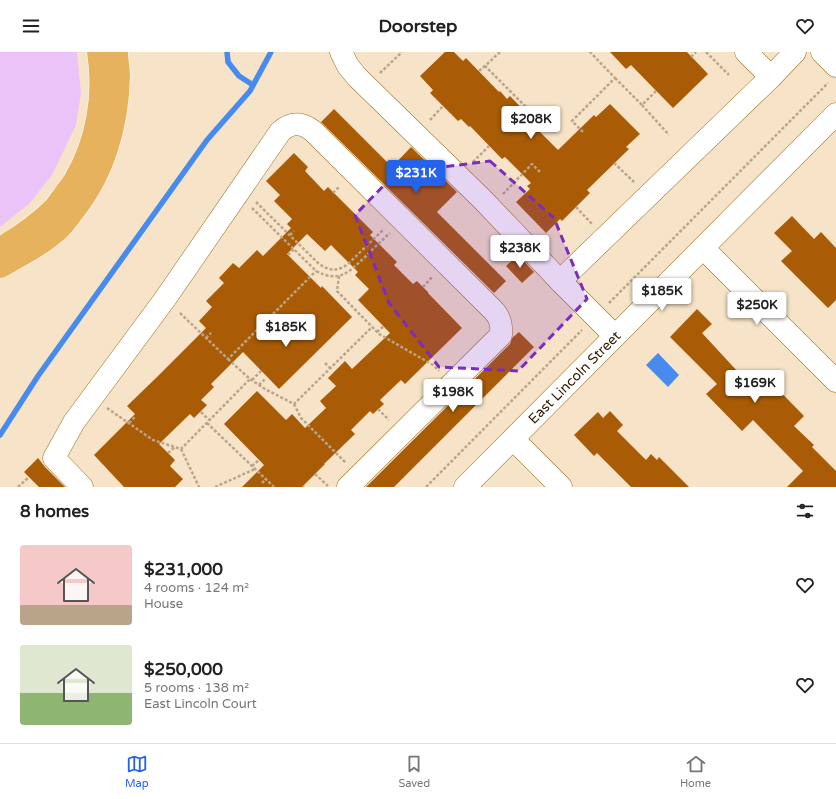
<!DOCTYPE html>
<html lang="en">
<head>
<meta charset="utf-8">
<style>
	:root { --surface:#fff; --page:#f6f6f6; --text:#222; --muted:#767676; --line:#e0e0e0; --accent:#2563eb }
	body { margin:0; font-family:"Varela Round",sans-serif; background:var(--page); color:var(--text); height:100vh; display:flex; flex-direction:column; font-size:15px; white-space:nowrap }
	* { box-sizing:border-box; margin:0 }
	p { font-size:13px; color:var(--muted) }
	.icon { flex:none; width:22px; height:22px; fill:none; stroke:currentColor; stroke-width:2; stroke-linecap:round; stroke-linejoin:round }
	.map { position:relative; height:435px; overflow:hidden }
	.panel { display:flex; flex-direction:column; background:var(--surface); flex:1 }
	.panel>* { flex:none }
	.price { position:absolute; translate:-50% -34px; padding:0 9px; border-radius:4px; background:#fff; color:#222; font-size:13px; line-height:26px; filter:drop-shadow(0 1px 2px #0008) }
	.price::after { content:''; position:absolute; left:50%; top:24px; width:12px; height:9px; margin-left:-6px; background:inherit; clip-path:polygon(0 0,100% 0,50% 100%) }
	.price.selected { background:var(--accent); color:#fff }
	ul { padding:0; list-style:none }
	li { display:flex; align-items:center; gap:12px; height:100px; padding:0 20px }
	li span { display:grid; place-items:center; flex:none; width:112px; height:80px; border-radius:4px; color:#555 }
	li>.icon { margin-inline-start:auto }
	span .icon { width:48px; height:48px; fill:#fffc; stroke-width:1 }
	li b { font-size:17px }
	h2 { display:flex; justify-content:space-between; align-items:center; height:48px; padding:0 20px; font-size:17px }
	header { display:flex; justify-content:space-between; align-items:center; height:52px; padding:0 20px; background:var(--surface); font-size:18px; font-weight:800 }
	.dock { display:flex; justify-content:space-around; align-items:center; height:56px; border-top:1px solid var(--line); background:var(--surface); font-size:11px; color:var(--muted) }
	.dock a { display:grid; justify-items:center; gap:2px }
	.dock .selected { color:var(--accent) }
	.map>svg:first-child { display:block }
	.green { fill:#ecc3f9 }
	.water { fill:#468bed }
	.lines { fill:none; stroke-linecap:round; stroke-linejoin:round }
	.stream { stroke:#468bed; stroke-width:5.5 }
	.building { fill:#a95b06 }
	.minor-casing { stroke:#9b7022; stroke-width:23 }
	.highway-casing { stroke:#fff; stroke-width:23 }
	.path { stroke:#b9a68a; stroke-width:2.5; stroke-dasharray:3 2; stroke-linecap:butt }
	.minor { stroke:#fff; stroke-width:22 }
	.highway { stroke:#e7b25d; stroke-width:22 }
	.marked { fill:#7b2cbf; fill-opacity:0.2; stroke:#7b2cbf; stroke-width:3; stroke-dasharray:8 5; stroke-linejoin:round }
	.labels { text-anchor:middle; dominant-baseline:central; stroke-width:3; stroke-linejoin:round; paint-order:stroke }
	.street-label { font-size:14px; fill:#311f01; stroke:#fff }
</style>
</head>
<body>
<header><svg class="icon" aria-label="menu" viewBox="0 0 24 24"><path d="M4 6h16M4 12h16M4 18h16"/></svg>Doorstep<svg class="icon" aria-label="heart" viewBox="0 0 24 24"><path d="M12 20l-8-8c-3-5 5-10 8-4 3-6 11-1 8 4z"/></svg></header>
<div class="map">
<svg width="836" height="435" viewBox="0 0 836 435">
	<rect width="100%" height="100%" fill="#f7e4c8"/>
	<polygon class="green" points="0,0 77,0 81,41 76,73 52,123 29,152 0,175"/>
	<polygon class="water" points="658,301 679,323 668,335 646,313"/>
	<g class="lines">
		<g class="stream">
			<polyline points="227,0 228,10 239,24 253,33"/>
			<polyline points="0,383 38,324 207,88 250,39 271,0"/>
		</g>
	</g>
	<g class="building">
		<polygon points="445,0 454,0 463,9 466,6 499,40 500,39 507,47 510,44 538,73 535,75 558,98 594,63 596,65 610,52 640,82 626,95 629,97 587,138 590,141 562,169 560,167 546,181 516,150 530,137 527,134 531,131 505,105 502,107 470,74 469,75 461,67 458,69 430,41 433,38 420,24"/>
		<polygon points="610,0 687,0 708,22 673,56 631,13 626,17"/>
		<polygon points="334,57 392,115 411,95 457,140 437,160 506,229 494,241 321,70"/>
		<polygon points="294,101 308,115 305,119 324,139 328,135 373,180 370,183 397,210 394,213 413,232 417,229 428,240 428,241 462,276 405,332 401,328 380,348 384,352 373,362 370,359 351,378 355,382 324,412 325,412 302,435 242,435 264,413 224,372 257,339 286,368 292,362 305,376 326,356 320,349 336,334 328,326 345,309 352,317 390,281 358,248 369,237 355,223 358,220 331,193 325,199 307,182 287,202 321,236 322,234 352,265 279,337 243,300 211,332 214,335 201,348 207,353 194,366 190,362 159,392 175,408 170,414 183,427 175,435 124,435 94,403 135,362 127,354 156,326 206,276 199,269 212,255 206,249 224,231 219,226 233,211 239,216 257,198 263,204 291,176 287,172 292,167 274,149 280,143 266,129"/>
		<polygon points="792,164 814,187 821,180 836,196 836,248 828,256 781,209 792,199 774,181"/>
		<polygon points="518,203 534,220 522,231 506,214"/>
		<polygon points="697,257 712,272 702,281 751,334 763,322 804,364 794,374 814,393 812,395 836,419 836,435 787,435 803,419 753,368 742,379 706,342 717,332 670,285"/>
		<polygon points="519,280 534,295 394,435 366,435 510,292 512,286"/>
		<polygon points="610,359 623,373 617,379 646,408 651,402 657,408 659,405 689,435 631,435 597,401 594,404 574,383 598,360 603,366"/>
		<polygon points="38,406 45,415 65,435 39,435 24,420"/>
	</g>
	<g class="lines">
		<g class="minor-casing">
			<g id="minor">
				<polyline points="341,0 348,14 357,25 483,148 560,229 615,284"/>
				<polyline points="746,0 771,25"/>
				<polyline points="822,0 836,14"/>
				<polyline points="703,196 836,329"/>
				<polyline points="560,229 771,25 795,0"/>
				<polyline points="513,387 561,435"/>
				<path d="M82,435L54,406L74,370L165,247L280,80C291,70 301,70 313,79L493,258C500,265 502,272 501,283L348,435"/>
				<path id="s1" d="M465,435L836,62"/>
			</g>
		</g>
		<g class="highway-casing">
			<g id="highway">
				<path d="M0,196C19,185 38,172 54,156C57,152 60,148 63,144C67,138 72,133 75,127C97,89 105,43 98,0"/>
				<path d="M0,215C20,204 40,194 57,179C63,174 68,167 73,160C104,122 118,73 119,24C119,16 117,8 117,0"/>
			</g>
		</g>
		<g class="path">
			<polyline points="500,0 485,14 527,56 524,59"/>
			<polyline points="706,0 729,23"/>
			<polyline points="691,5 696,0"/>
			<polyline points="479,19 485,14"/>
			<polyline points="380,21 402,0"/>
			<polyline points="615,26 642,53 656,39"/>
			<polyline points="642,53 669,83"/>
			<polyline points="430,68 443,54"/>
			<polyline points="583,80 572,69 615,26 590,0"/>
			<polyline points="473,110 489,94"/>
			<polyline points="614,111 634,130"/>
			<polyline points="333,141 340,134"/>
			<polyline points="503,142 532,112 541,121"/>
			<path d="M256,150L319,212C330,219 337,220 348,212L384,177"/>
			<polyline points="576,155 592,172"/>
			<path d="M252,156L316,219C339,231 348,221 365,205C373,197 381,189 390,181"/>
			<polyline points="290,183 294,179"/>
			<polyline points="288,203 294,197"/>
			<polyline points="339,224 337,239 379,282 433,313 439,319"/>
			<polyline points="423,235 432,225"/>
			<polyline points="609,251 828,31"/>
			<polyline points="180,261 228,307 316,219"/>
			<polyline points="377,280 384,274"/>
			<polyline points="206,286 211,281"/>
			<polyline points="228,307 250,327 265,337 294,352 372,275"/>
			<polyline points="325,311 330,316"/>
			<polyline points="252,328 261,319"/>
			<polyline points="259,333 266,326"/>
			<polyline points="294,352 301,366 346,411"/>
			<polyline points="107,356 153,388 181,397 250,327"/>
			<polyline points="378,357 389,368"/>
			<polyline points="201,360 209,368"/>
			<polyline points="129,371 136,364"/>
			<polyline points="207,371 274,435"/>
			<polyline points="181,397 199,435"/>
			<polyline points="168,401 175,395"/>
			<polyline points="252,414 259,408"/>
			<polyline points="315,422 328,434"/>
			<polyline points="262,431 266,427"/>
			<polyline points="303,434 304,435"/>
			<polyline points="18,435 29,425"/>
			<polyline points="215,435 255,417"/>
			<polyline points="426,435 582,278"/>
		</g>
		<use href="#minor" class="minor"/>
		<use href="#highway" class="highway"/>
	</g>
	<path class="marked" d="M490,109L554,166L587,247L518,319L439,315L389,251L355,163L396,121Z"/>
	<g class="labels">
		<g class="street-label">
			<text stroke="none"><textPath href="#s1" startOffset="155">East Lincoln Street</textPath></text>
		</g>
	</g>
</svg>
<b class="price" style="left:531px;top:88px">$208K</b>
<b class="price selected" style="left:416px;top:142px">$231K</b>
<b class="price" style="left:520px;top:217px">$238K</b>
<b class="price" style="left:662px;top:260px">$185K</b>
<b class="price" style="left:757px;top:274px">$250K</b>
<b class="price" style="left:286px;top:296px">$185K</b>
<b class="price" style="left:755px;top:352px">$169K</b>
<b class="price" style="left:453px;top:361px">$198K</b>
</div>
<section class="panel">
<h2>8 homes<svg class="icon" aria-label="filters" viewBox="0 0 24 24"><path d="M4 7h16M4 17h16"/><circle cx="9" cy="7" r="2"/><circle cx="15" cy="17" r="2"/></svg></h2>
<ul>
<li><span style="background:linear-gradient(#f6c9c9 75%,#b9a48a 0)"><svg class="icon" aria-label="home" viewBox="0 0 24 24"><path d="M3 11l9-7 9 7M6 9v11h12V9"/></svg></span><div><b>$231,000</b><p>4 rooms · 124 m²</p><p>House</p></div><svg class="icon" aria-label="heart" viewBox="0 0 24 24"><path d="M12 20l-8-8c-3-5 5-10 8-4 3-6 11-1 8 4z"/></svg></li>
<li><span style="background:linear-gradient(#dfe7d0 60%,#8fb573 0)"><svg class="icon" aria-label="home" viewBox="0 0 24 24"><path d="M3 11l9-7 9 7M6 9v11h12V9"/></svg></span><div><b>$250,000</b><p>5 rooms · 138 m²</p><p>East Lincoln Court</p></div><svg class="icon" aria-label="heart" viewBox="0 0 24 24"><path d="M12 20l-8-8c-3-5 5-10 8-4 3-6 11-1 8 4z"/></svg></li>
</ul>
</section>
<nav class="dock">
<a class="selected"><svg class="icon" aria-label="map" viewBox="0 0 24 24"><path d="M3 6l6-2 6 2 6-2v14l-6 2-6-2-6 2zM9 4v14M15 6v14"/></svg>Map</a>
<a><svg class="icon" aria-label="saved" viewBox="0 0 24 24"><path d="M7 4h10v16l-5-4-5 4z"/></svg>Saved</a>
<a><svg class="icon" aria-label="home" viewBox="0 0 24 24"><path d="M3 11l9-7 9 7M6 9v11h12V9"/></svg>Home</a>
</nav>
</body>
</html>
